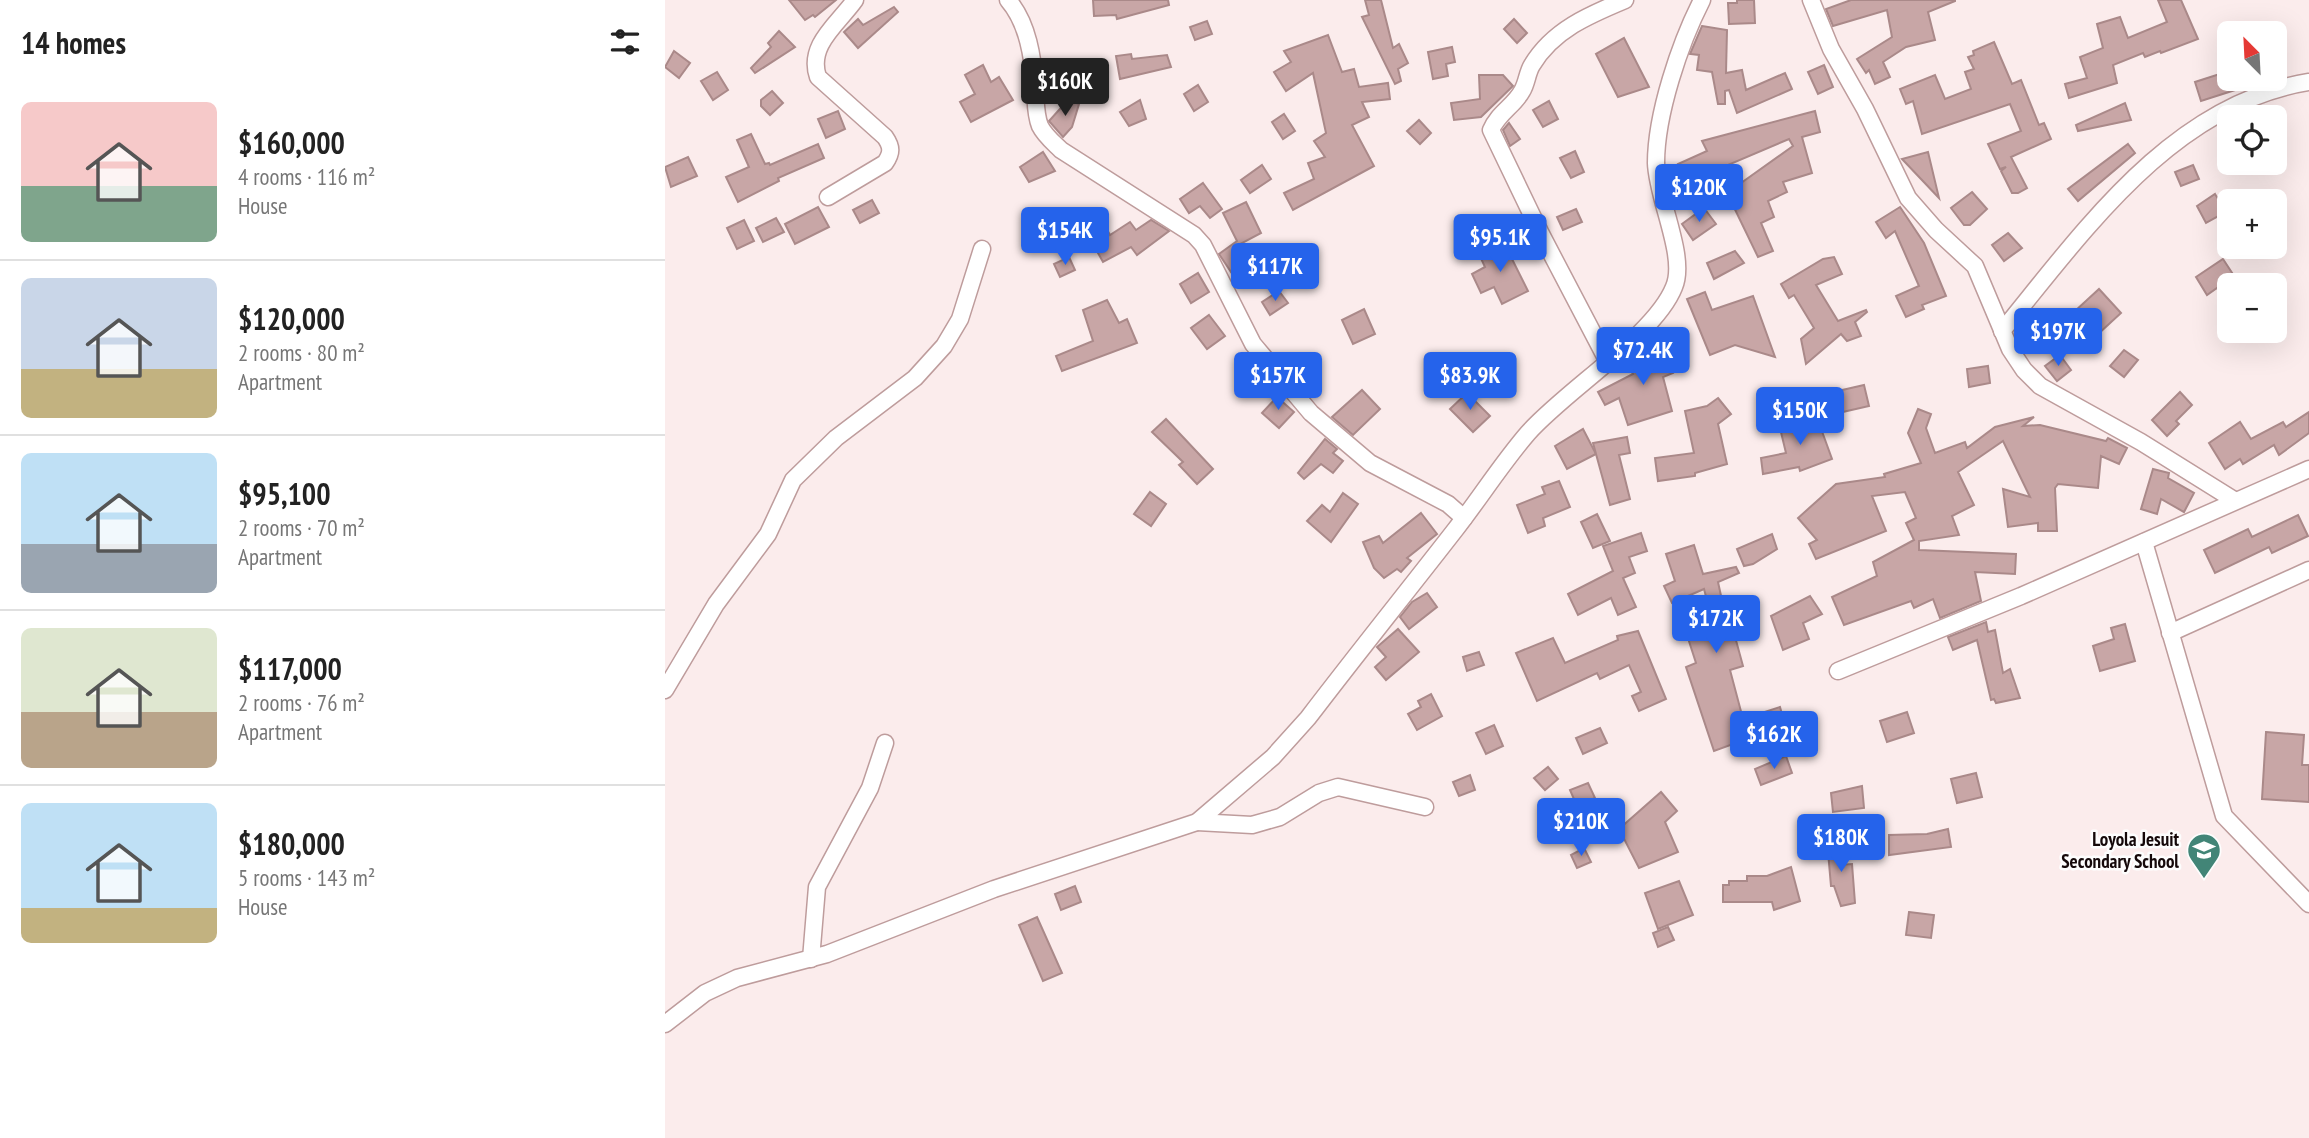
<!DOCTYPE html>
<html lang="en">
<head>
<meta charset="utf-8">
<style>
	:root { --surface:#fff; --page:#f6f6f6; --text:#222; --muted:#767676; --line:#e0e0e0; --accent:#2563eb }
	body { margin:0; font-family:"PT Sans Narrow",sans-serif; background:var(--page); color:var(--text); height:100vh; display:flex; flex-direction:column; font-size:26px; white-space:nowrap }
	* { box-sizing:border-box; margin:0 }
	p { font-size:23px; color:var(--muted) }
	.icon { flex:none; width:38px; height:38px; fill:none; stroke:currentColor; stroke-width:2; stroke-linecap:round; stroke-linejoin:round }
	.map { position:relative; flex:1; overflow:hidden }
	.sheet { display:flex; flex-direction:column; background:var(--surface); width:665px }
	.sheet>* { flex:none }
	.needle { width:46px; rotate:336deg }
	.controls { position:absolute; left:1552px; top:21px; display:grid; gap:14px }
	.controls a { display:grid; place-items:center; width:70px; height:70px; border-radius:10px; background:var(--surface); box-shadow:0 7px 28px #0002; font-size:35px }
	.price { position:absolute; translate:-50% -60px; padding:0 16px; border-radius:7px; background:var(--accent); color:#fff; font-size:23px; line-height:46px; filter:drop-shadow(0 2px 4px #0008) }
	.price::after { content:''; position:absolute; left:50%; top:42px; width:21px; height:16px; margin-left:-10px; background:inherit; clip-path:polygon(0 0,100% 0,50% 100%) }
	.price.selected { background:#222; color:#fff }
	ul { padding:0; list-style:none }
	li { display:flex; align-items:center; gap:21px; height:175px; padding:0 21px }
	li+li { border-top:2px solid var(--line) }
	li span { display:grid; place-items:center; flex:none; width:196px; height:140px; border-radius:10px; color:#555 }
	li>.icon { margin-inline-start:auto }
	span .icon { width:84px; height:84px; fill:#fffc; stroke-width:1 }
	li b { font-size:30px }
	h2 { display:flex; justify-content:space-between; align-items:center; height:84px; padding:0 21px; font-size:30px }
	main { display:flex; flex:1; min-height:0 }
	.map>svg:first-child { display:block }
	.building { fill:#c8a6a6; stroke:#aa8989; stroke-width:2 }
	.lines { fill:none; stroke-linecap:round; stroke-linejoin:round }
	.minor-casing { stroke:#be9c9c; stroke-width:19 }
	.minor { stroke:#fff; stroke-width:16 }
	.labels { text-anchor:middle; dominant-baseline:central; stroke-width:5; stroke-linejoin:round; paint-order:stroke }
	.poi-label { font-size:19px; font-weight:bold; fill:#15090a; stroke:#fdfdfd; text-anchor:end }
</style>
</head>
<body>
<main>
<section class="sheet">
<h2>14 homes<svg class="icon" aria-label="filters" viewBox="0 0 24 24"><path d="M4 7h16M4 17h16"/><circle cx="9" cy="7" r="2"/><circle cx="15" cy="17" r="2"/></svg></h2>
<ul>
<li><span style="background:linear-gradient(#f6c9c9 60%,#7fa58c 0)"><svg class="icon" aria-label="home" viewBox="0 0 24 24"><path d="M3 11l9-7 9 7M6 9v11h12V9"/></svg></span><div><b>$160,000</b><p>4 rooms · 116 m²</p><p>House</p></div></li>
<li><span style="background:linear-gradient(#c9d6e8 65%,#c2b280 0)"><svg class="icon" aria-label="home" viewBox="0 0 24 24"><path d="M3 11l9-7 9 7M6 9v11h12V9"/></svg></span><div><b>$120,000</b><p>2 rooms · 80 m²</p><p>Apartment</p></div></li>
<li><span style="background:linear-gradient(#bfe0f5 65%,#9aa5b1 0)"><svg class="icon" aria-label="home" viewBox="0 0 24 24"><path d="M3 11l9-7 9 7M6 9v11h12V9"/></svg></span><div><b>$95,100</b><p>2 rooms · 70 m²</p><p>Apartment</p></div></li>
<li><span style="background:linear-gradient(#dfe7d0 60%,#b9a48a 0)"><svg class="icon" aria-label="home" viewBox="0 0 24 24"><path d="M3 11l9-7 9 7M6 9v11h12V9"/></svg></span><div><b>$117,000</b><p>2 rooms · 76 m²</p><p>Apartment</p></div></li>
<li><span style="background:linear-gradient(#bfe0f5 75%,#c2b280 0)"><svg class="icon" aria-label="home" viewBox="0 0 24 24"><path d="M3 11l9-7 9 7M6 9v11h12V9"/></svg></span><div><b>$180,000</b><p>5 rooms · 143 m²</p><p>House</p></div></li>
</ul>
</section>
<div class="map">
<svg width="1644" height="1138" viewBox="0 0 1644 1138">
	<rect width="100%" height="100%" fill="#fbecec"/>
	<g class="building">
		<polygon points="124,0 171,0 150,17 148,15 140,20"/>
		<polygon points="428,0 503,0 504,5 452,19 451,15 429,16"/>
		<polygon points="700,0 716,0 728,48 734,44 743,63 733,69 736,81 730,84 697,17 704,15"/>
		<polygon points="1072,0 1089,0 1090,23 1064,24 1063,3 1072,3"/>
		<polygon points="1186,0 1290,0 1290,1 1263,12 1270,40 1241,47 1218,62 1225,77 1210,84 1204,70 1201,73 1192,59 1227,37 1222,10 1168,26 1161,9"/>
		<polygon points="1493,0 1516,0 1533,39 1496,53 1495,51 1480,57 1478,53 1448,65 1452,83 1404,98 1400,84 1422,78 1415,57 1438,48 1432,24 1455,17 1463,38 1502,22"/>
		<polygon points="229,7 233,12 193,48 179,32 193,19 198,25"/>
		<polygon points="849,19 862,33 852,43 839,29"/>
		<polygon points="542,21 547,34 530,40 525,27"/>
		<polygon points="1037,26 1062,30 1061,73 1077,70 1081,90 1120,73 1127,89 1072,113 1064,90 1060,91 1060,104 1053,104 1047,72 1032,70 1034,55 1025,54"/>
		<polygon points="114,31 130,47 90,73 86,68 106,47 103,43"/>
		<polygon points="663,35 677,72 689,69 694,87 723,83 725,99 697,102 704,117 687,125 709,166 628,210 619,193 649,179 643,163 660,157 649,141 661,133 648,73 621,91 609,72 626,62 619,51"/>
		<polygon points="959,38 984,87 953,97 931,54"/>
		<polygon points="1329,42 1347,84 1356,80 1374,125 1379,123 1386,139 1346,157 1362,188 1353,193 1347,193 1336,171 1341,167 1335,169 1323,144 1356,131 1345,104 1257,134 1248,101 1241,104 1235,89 1270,75 1280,99 1306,89 1300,72 1309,69 1303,57 1309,55 1308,51"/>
		<polygon points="787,47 790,62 781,64 783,76 768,79 763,52"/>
		<polygon points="9,51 25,63 14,78 0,67"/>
		<polygon points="466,54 467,59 502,55 506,67 455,79 451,56"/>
		<polygon points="318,65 326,82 334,77 348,100 306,122 295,102 310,94 300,75"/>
		<polygon points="1159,65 1168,87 1153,94 1143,72"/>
		<polygon points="1564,71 1570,90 1536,101 1530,82"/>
		<polygon points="52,72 63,90 48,100 36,81"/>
		<polygon points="814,75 838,75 848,86 816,117 789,120 786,103 815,99"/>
		<polygon points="533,85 543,102 529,111 519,94"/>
		<polygon points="107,91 118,103 105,115 96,106 96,100"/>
		<polygon points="403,100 414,104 407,127 398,137 384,121"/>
		<polygon points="475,100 481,119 464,126 455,112"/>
		<polygon points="884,101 893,119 878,127 868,110"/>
		<polygon points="1460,103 1466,120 1413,131 1411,125"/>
		<polygon points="173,111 180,129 161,138 153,119"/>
		<polygon points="1150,111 1155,132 1137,137 1147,173 1118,182 1122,192 1103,201 1109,217 1096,223 1108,251 1093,257 1062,193 1128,146 1124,139 1049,171 1042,169 1020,179 1013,164 1042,151 1037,141"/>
		<polygon points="619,114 630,131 618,139 607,122"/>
		<polygon points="754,120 766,133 755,144 742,131"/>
		<polygon points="844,123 855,139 845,146 838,130"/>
		<polygon points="86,134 100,164 104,163 105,165 153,144 159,158 113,178 114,181 73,202 61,177 84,167 72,140"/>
		<polygon points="1463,144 1470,153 1413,201 1403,189"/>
		<polygon points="910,151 919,172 906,178 895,158"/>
		<polygon points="378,152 390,171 364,182 355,167"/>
		<polygon points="1263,152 1274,198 1237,159"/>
		<polygon points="23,157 32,176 6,187 0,167"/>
		<polygon points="597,165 606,179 585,193 576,180"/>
		<polygon points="1528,165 1534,179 1516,186 1510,172"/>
		<polygon points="538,183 557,209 545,218 535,206 524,213 515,199"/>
		<polygon points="1307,192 1322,209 1305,225 1299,225 1286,208"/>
		<polygon points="1550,194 1561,212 1541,223 1532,206"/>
		<polygon points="207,200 214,213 195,223 188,210"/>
		<polygon points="581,202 596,233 575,244 589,264 570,278 554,254 572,241 558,213"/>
		<polygon points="153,207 164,227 130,244 120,224"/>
		<polygon points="1235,207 1259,243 1281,296 1257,305 1259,309 1241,317 1231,296 1254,286 1230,231 1221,238 1211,222"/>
		<polygon points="1039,208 1051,224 1028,240 1017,224"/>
		<polygon points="911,209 917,222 898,230 892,217"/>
		<polygon points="435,217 445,235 465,222 471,230 486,220 504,231 472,255 466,247 438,262 418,226"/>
		<polygon points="111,218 119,232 98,242 91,228"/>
		<polygon points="79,220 89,241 72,249 62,228"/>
		<polygon points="1343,233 1357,248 1339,261 1327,245"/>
		<polygon points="838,241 863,291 837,304 829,287 816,293 807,274 820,267 813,252"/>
		<polygon points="1070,251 1079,263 1049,279 1042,263"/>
		<polygon points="404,257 410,270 395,277 389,264"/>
		<polygon points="1169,257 1177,274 1151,285 1173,321 1201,310 1202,312 1190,322 1196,336 1182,341 1176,334 1141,364 1136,339 1149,328 1129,295 1124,298 1116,284 1158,259"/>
		<polygon points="1558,259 1575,285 1564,285 1564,307 1552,288 1542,295 1531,277"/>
		<polygon points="533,273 544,292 526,303 515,284"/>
		<polygon points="1434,289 1456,313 1432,335 1410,311"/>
		<polygon points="614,291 623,303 605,315 597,302"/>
		<polygon points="1040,292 1047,310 1088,296 1110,357 1070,345 1045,355 1022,299"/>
		<polygon points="442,300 454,323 462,319 472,343 397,371 391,356 428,341 418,310"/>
		<polygon points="699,309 710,334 688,344 677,320"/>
		<polygon points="544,315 560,336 542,349 526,328"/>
		<polygon points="996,343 1008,373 998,377 1007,411 963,425 954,398 940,405 933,392 968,374 961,360 963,358"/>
		<polygon points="1459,350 1473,360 1459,377 1445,366"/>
		<polygon points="1395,355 1406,370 1392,381 1380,366"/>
		<polygon points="1323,366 1325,383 1304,387 1302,369"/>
		<polygon points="1199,385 1204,406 1169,414 1164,393"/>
		<polygon points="697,390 715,409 688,435 667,417"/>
		<polygon points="1515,392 1527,405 1511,421 1514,424 1502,436 1487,420"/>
		<polygon points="802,393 825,416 808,432 785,409"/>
		<polygon points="612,397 629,412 614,428 597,413"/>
		<polygon points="1053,398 1066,414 1053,424 1062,464 1030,473 1030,476 993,481 990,458 1029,453 1020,411 1042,406"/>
		<polygon points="1253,409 1266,414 1261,428 1270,453 1300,442 1302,448 1330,427 1369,417 1358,426 1375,425 1441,441 1443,438 1462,448 1454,464 1436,456 1433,488 1393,484 1390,488 1392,531 1373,531 1373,523 1343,527 1338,489 1365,497 1338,441 1293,472 1309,505 1287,516 1294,535 1254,541 1254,550 1351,554 1350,574 1310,572 1316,601 1275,618 1268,599 1249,608 1246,601 1179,625 1167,597 1212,576 1208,562 1249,540 1241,523 1251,518 1240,492 1207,496 1221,531 1151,559 1144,544 1152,540 1133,518 1171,484 1220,477 1219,474 1256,463 1243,433"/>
		<polygon points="1644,412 1644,433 1614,455 1609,445 1578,464 1575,459 1560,469 1544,443 1575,422 1586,439 1618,422 1621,427"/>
		<polygon points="1129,414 1143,418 1151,415 1167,459 1135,471 1134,467 1098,474 1096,458 1121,453 1115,428 1125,426"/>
		<polygon points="501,419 548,469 532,484 514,465 518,462 487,432"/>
		<polygon points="918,429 931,454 902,469 890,446"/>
		<polygon points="962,437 965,453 954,455 965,499 945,505 928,443"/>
		<polygon points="660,439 672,449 668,453 678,461 668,473 656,464 639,479 633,473"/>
		<polygon points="1488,469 1504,473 1503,478 1529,493 1519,512 1496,499 1492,514 1476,509"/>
		<polygon points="894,481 905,507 878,518 880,526 863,533 852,505 880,494 877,487"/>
		<polygon points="485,492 501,504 486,526 469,514"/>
		<polygon points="678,493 693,504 666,542 642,521 657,505 665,512"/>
		<polygon points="756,513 772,534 742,558 746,561 736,572 732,569 719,578 709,568 698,542 714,536 718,543"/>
		<polygon points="932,514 945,541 928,548 916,522"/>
		<polygon points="1633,515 1643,536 1607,553 1604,547 1550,573 1539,550 1583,529 1587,537"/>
		<polygon points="976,533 982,551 964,557 970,573 958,578 971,607 953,615 946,598 913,615 903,594 948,571 938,546"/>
		<polygon points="1107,534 1112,549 1088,564 1079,566 1072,549"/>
		<polygon points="1029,545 1038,574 1071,567 1074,573 1053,582 1060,614 1080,609 1085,629 1069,633 1078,666 1065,670 1078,719 1115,707 1120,725 1049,751 1021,667 1031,663 1021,632 1048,623 1039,589 1007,603 999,586 1010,581 1001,554"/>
		<polygon points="762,593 772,607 744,629 735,617 747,602"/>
		<polygon points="1145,596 1157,614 1138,623 1144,639 1118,650 1106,616"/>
		<polygon points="1321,622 1323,632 1330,630 1338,673 1345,669 1355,698 1331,703 1329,699 1326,700 1312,640 1288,650 1283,637"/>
		<polygon points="1460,624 1470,661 1435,671 1428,646 1449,639 1446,628"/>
		<polygon points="733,629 754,652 721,680 710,667 721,657 712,647"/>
		<polygon points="973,631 1001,699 974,711 967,696 976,692 964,665 935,679 932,673 872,701 851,653 888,638 900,663 953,640 952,636"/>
		<polygon points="814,652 819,665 802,671 798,657"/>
		<polygon points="766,694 777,716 752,730 743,714 756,707 753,701"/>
		<polygon points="1242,712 1249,733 1222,742 1215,721"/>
		<polygon points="829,725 838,746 821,754 811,733"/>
		<polygon points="935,728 942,743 918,754 911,738"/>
		<polygon points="1601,732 1639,735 1637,765 1644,765 1644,802 1597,799"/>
		<polygon points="1121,756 1127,773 1096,785 1090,769"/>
		<polygon points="883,767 893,779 880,790 869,778"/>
		<polygon points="1311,773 1317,797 1292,803 1286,779"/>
		<polygon points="805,775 810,790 794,796 788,782"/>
		<polygon points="923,783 930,798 912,806 905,790"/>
		<polygon points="1197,786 1199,808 1168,812 1166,793"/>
		<polygon points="996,792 1012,811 1000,822 1013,852 974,868 954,829"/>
		<polygon points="1283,829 1286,847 1224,855 1224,835 1262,834"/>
		<polygon points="1162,840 1179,844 1174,865 1187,864 1190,903 1176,906 1169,886 1166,886"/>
		<polygon points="919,848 926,862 912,868 906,855"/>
		<polygon points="1126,867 1135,901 1109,910 1107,902 1058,902 1058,885 1064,885 1064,881 1082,881 1082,876 1102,876"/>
		<polygon points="1014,881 1028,915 993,929 980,893"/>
		<polygon points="410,886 416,902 396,910 390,894"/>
		<polygon points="1244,912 1269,915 1266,938 1241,935"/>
		<polygon points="372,917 397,973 378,981 354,925"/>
		<polygon points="1003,927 1009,940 993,947 988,933"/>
	</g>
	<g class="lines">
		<g class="minor-casing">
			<g id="minor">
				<path d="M343,0C363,23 368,58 370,88C371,100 370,114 375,126C380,136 389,143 396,150L529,235L538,245L588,344L646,413L705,463L783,504L799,518"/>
				<polyline points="1146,0 1166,49 1200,109 1243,198 1271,230 1310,266 1345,349 1359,370 1375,386 1476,442 1569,500"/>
				<path d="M163,197L220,163C227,153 227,147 220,137L153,77C142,45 173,24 190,0"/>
				<path d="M1337,331C1419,231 1508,103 1644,82"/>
				<path d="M942,360L876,234L826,130C833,113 849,106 857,91C862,83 862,73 867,65C888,30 924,15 960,0"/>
				<polyline points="1479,542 1559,816 1644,904"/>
				<polyline points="1505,633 1644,570"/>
				<polyline points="1173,671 1356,596 1644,469"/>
				<polyline points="0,690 51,604 103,534 128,480 171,438 250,378 279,346 295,319 317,249"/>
				<polyline points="532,822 587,825 615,817 654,793 673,787 760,807"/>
				<polyline points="146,959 152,887 205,788 220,743"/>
				<path d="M0,1024L40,993L72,978L162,954L329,889L532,822L608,757L643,718C691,655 741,593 790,530C815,498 837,463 863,433C901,390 990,335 1009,287C1022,257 992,199 991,163C991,114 1015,43 1037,0"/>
			</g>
		</g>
		<use href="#minor" class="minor"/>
	</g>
	<defs>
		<g id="school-pin" transform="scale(1.75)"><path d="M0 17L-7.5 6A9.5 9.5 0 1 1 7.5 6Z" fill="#428577" stroke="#fdfdfd"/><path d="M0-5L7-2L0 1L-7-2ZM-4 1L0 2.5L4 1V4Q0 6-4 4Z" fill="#fff"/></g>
	</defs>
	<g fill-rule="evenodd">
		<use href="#school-pin" x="1539" y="850"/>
	</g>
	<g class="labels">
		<g class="poi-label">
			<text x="1514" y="839">Loyola Jesuit<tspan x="1514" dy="22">Secondary School</tspan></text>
		</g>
	</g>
</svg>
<div class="controls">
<a><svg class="needle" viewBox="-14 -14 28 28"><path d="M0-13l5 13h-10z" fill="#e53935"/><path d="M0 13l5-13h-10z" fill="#767676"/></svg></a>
<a><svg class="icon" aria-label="locate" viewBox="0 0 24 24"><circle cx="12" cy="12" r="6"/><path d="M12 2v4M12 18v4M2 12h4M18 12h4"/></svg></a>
<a>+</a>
<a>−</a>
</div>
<b class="price selected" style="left:400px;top:118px">$160K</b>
<b class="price" style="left:1034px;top:224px">$120K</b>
<b class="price" style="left:400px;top:267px">$154K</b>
<b class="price" style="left:835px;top:274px">$95.1K</b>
<b class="price" style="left:610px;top:303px">$117K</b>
<b class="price" style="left:1393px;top:368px">$197K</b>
<b class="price" style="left:978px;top:387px">$72.4K</b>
<b class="price" style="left:613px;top:412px">$157K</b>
<b class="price" style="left:805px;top:412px">$83.9K</b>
<b class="price" style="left:1135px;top:447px">$150K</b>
<b class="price" style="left:1051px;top:655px">$172K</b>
<b class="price" style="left:1109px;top:771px">$162K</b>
<b class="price" style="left:916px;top:858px">$210K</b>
<b class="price" style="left:1176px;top:874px">$180K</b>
</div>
</main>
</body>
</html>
